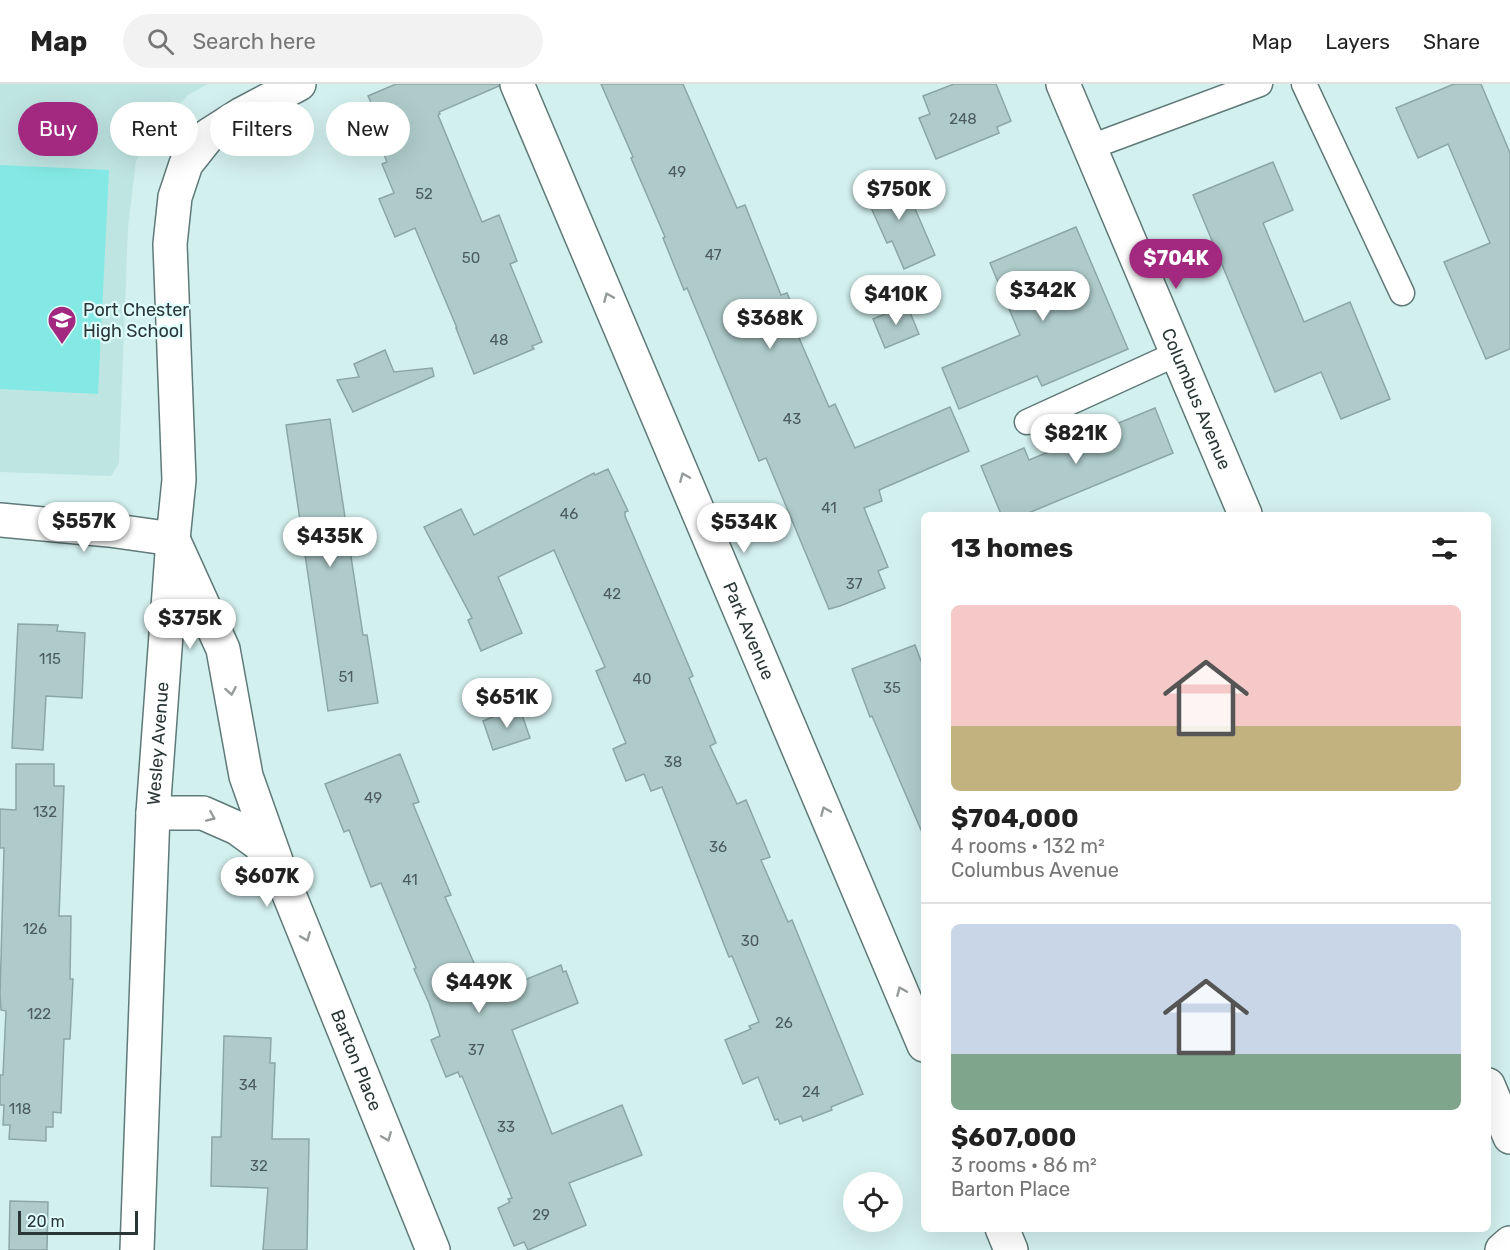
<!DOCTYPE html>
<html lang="en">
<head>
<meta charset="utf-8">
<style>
	:root { --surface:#fff; --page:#f2f2f2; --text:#222; --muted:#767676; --line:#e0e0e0; --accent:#a2297f }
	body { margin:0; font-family:Rubik,sans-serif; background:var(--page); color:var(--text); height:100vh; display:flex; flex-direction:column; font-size:22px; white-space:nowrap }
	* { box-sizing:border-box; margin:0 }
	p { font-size:20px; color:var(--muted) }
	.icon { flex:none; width:33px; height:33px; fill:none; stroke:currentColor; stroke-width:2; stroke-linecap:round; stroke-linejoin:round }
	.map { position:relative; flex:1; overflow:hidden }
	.side { position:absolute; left:921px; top:428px; width:570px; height:720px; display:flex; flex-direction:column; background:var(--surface); border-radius:9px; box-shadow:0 6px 24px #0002 }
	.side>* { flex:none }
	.banner { position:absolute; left:18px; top:18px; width:570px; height:54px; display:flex; gap:12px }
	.tools { position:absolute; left:843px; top:1088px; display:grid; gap:12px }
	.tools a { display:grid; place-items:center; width:60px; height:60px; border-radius:50%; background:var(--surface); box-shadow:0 6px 24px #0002; font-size:30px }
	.scale { position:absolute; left:18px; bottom:15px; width:120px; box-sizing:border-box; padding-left:6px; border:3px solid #2b3636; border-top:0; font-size:16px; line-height:21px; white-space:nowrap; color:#2b3636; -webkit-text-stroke:4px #dffefc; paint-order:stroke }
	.price { position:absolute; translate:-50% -51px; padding:0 14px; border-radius:21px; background:#fff; color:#222; font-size:20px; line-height:39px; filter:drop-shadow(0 2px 3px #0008) }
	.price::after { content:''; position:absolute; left:50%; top:36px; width:18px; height:14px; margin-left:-9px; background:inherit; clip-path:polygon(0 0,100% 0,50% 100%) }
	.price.active { background:var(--accent); color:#fff }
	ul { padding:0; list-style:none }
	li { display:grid; align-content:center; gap:12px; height:318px; padding:0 30px }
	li+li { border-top:2px solid var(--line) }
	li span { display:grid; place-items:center; height:186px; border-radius:9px; color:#555 }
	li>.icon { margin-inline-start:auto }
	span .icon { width:108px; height:108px; fill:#fffc; stroke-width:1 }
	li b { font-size:26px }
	h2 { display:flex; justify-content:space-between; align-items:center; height:72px; padding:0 30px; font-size:26px }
	.chip { padding:0 21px; border-radius:27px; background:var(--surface); box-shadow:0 6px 24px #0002; font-size:21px; line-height:54px }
	.chip.active { background:var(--accent); color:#fff }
	header { display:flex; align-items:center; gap:36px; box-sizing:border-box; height:84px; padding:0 30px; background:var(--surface); border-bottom:2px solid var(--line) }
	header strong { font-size:28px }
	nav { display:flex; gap:33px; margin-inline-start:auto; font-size:21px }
	.search { width:420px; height:54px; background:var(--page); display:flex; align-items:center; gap:15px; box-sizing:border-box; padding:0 21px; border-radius:33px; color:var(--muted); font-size:22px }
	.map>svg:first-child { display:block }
	.built { fill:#bfe5e3 }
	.green { fill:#84e9e4 }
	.building { fill:#aecbca; stroke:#8ba7a5; stroke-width:1.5 }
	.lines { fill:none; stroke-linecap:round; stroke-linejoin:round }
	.lane-casing { stroke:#5f7a78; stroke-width:27 }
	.street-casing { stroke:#5f7a78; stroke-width:36 }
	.secondary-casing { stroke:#5f7a78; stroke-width:36 }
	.lane { stroke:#fff; stroke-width:24 }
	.street { stroke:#fff; stroke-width:33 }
	.secondary { stroke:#fff; stroke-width:33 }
	.oneway { stroke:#959a9a }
	.labels { text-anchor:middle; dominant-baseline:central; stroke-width:4.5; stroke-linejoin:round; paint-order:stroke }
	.number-label { font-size:15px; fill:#4c5b5b }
	.poi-label { font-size:18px; fill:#2b3636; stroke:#dffefc; text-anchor:start }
	.street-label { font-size:18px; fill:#2b3636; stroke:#dffefc }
</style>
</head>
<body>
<header>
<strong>Map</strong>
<div class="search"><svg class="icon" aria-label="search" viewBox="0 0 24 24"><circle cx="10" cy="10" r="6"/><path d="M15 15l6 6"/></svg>Search here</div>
<nav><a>Map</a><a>Layers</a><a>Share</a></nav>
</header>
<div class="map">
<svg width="1510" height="1166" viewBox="0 0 1510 1166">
	<rect width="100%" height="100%" fill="#d2f0ee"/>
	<polygon class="built" points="0,0 208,0 188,11 153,48 136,77 128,144 119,379 111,392 0,388"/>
	<polygon class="green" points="0,81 109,86 98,310 0,305"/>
	<g class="building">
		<polygon points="396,0 499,0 499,2 439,28 440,30 438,31 482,138 499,131 517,177 510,180 542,258 532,262 534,265 474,290 456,244 457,244 415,144 395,153 379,115 394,109 382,80 387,78 367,30 375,27 368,12"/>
		<polygon points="601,0 683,0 737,124 745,121 781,211 787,209 805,251 799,254 829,323 835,320 855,364 950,323 969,367 879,406 882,417 864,424 888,483 878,487 885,504 840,522 829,525 766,374 759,377 687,204 684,206 663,154 665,153 631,74 633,73"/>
		<polygon points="954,0 996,0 1011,37 997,43 999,49 936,75 919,34 930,30 923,12"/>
		<polygon points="1454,0 1481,0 1510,69 1510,265 1486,275 1444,178 1490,159 1448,60 1418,74 1396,24"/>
		<polygon points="1273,78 1293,126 1263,139 1304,238 1350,218 1390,315 1341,335 1321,288 1275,308 1193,111"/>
		<polygon points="900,90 935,171 904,185 892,157 887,159 863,106"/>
		<polygon points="1076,143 1128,265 1042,302 1037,292 959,325 942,284 1020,251 990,179"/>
		<polygon points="907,221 919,250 885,264 873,235"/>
		<polygon points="385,266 394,288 432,284 434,292 353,328 337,296 359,293 354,280"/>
		<polygon points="1155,324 1173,369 1026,430 1001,430 981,382 1024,364 1029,376"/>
		<polygon points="330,335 363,551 367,551 378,619 328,627 286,341"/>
		<polygon points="608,385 628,427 625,428 625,432 693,592 689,594 716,659 710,662 737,720 746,716 770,773 761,776 788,838 792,836 863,1010 831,1023 832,1026 803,1037 801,1032 780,1040 778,1035 775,1036 758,993 743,1000 725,956 751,945 749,942 759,938 732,872 729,873 662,703 651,707 644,690 626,697 613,665 626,659 596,587 605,583 554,466 498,493 522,549 481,567 468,536 472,534 424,443 461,425 474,451 594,389 595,391"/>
		<polygon points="18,540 58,541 57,547 85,549 82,614 46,612 43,666 12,664"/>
		<polygon points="915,561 924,585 924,753 872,632 870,633 852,585"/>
		<polygon points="519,622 530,654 493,666 483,637"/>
		<polygon points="400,670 419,718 413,720 451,811 445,813 488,911 561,881 563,888 566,887 578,919 512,946 552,1050 622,1021 642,1071 569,1099 586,1141 528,1166 524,1158 514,1162 498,1124 510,1118 508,1115 512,1114 462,992 460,993 458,988 446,993 431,956 440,952 429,919 414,885 416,884 381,799 371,803 349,746 344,748 325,700"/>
		<polygon points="16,680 54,680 54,702 64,702 59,832 71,832 70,895 73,895 70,955 64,955 61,1029 53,1028 53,1043 46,1043 46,1057 9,1055 10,1041 3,1041 4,1021 0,1021 0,991 3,991 6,927 1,926 0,911 4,764 0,764 0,725 16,726"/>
		<polygon points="224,952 271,954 270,979 275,979 272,1055 309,1055 307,1166 263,1166 268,1104 211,1102 212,1053 221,1053"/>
		<polygon points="10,1117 48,1118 47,1166 9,1166"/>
	</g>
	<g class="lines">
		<g class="lane-casing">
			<g id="lane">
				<polyline points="1304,0 1402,209"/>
				<polyline points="1088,64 1260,0"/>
				<polyline points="1027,338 1176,270"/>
			</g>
		</g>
		<g class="street-casing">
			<g id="street">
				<path id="s1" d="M517,0L924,961"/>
				<path id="s2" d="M1063,0L1245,430"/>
				<path id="s3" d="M0,436L109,446L173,455L223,565L246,692L280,788L433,1166"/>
				<polyline points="153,729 203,729 237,744 259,760 272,778"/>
				<polyline points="1488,1001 1510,1053"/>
				<polyline points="1002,1144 1011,1166"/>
				<path id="s4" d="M137,1166L153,729L173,455L179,396L170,160L175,113L186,80L209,51L242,30L299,0"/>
			</g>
		</g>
		<g class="secondary-casing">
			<polyline id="secondary" points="1502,1166 1510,1159"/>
		</g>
		<use href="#lane" class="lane"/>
		<use href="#street" class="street"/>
		<use href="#secondary" class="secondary"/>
	</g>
	<defs><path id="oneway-chevron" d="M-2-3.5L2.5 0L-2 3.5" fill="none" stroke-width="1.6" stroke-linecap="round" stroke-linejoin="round" transform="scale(1.5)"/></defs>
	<g class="oneway">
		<use href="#oneway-chevron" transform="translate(608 213) rotate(-113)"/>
		<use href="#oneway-chevron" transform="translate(684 393) rotate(-113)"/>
		<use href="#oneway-chevron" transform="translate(231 607) rotate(80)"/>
		<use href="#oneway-chevron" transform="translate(825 727) rotate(-113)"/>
		<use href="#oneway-chevron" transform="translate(211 733) rotate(23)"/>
		<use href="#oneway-chevron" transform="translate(306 853) rotate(68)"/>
		<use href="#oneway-chevron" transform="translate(901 907) rotate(-113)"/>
		<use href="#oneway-chevron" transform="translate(387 1053) rotate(68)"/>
	</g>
	<defs>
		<g id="school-pin" transform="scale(1.5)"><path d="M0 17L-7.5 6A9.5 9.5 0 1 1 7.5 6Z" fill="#a2297f" stroke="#dffefc"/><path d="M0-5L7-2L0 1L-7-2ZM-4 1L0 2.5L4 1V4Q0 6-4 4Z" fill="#fff"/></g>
	</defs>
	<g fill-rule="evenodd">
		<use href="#school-pin" x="62" y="236"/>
	</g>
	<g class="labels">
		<g class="number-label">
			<text x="963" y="35">248</text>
			<text x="677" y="88">49</text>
			<text x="424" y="110">52</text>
			<text x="713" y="171">47</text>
			<text x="471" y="174">50</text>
			<text x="499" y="256">48</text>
			<text x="792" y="335">43</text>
			<text x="829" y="424">41</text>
			<text x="569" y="430">46</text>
			<text x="854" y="500">37</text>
			<text x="612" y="510">42</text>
			<text x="50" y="575">115</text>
			<text x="346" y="593">51</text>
			<text x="642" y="595">40</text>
			<text x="892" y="604">35</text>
			<text x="673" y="678">38</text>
			<text x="373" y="714">49</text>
			<text x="45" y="728">132</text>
			<text x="718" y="763">36</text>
			<text x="410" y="796">41</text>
			<text x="35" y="845">126</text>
			<text x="750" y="857">30</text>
			<text x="39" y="930">122</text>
			<text x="784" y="939">26</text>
			<text x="476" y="966">37</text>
			<text x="248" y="1001">34</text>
			<text x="811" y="1008">24</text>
			<text x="20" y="1025">118</text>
			<text x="506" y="1043">33</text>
			<text x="259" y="1082">32</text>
			<text x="541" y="1131">29</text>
		</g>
		<g class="poi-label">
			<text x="83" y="226">Port Chester<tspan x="83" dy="21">High School</tspan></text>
		</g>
		<g class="street-label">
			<text stroke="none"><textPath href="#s2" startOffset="342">Columbus Avenue</textPath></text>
			<text stroke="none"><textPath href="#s1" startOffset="594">Park Avenue</textPath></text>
			<text stroke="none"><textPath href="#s4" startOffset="507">Wesley Avenue</textPath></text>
			<text stroke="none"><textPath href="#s3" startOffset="729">Barton Place</textPath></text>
		</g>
	</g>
</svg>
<div class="tools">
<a><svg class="icon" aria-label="locate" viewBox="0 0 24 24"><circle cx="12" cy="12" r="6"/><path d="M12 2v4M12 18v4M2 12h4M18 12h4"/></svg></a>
</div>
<div class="scale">20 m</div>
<b class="price" style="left:899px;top:137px">$750K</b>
<b class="price active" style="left:1176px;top:206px">$704K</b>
<b class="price" style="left:1043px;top:238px">$342K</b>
<b class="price" style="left:896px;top:242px">$410K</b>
<b class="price" style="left:770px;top:266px">$368K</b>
<b class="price" style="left:1076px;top:381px">$821K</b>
<b class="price" style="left:84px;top:469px">$557K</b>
<b class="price" style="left:744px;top:470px">$534K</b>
<b class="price" style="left:330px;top:484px">$435K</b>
<b class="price" style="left:190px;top:566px">$375K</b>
<b class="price" style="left:507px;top:645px">$651K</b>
<b class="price" style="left:267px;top:824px">$607K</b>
<b class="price" style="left:479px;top:930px">$449K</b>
<div class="banner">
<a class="chip active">Buy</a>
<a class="chip">Rent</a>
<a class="chip">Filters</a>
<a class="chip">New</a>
</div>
<section class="side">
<h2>13 homes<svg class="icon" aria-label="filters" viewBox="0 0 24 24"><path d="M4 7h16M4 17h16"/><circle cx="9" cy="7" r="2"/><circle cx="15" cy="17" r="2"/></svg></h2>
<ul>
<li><span style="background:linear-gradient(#f6c9c9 65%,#c2b280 0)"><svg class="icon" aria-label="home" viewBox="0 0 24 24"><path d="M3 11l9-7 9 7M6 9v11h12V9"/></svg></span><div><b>$704,000</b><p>4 rooms · 132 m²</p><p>Columbus Avenue</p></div></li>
<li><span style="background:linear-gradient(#c9d6e8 70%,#7fa58c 0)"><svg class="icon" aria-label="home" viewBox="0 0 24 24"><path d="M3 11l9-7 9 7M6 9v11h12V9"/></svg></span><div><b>$607,000</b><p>3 rooms · 86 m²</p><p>Barton Place</p></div></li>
</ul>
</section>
</div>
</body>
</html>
